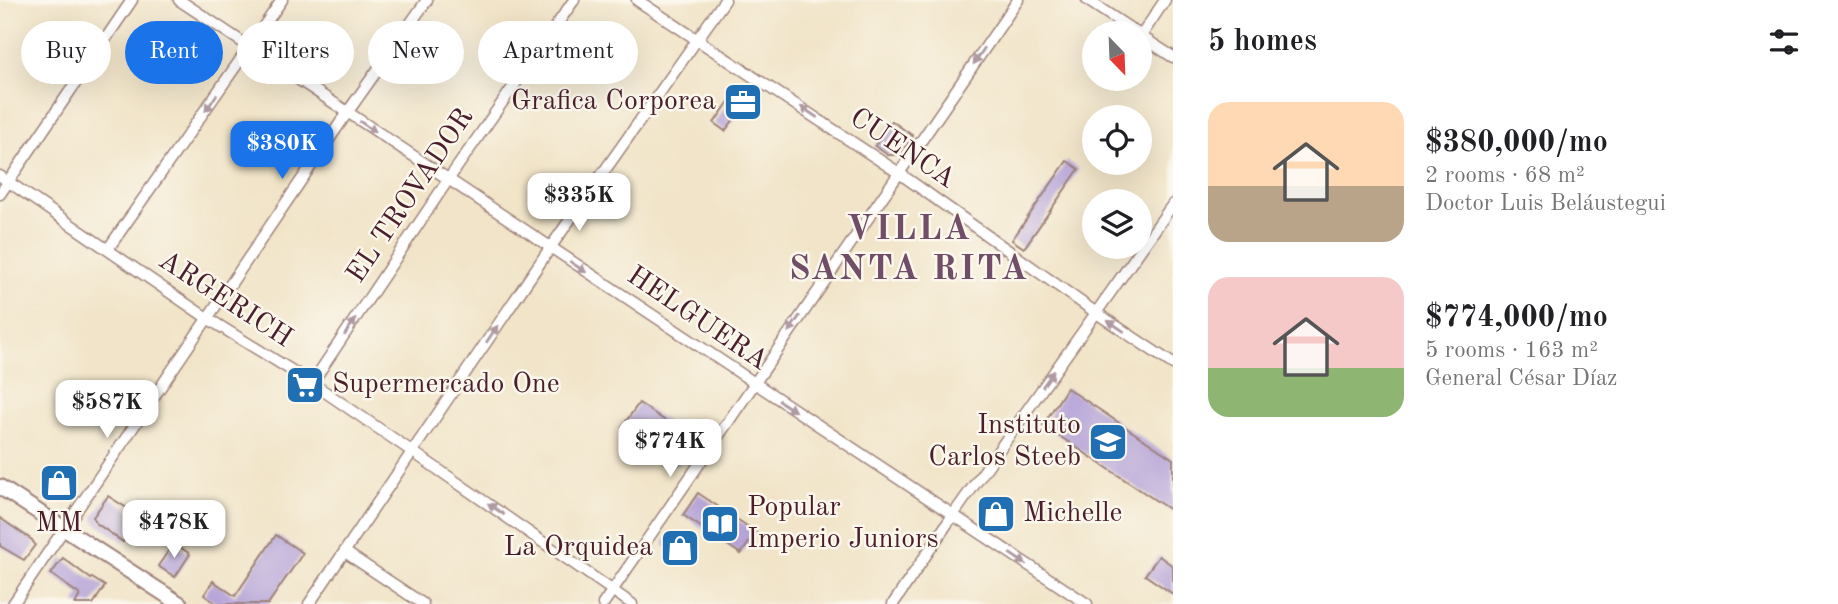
<!DOCTYPE html>
<html lang="en">
<head>
<meta charset="utf-8">
<style>
	:root { --surface:#fff; --page:#f6f6f6; --text:#202124; --muted:#757577; --accent:#1a73e8 }
	body { margin:0; font-family:"Old Standard TT",serif; background:var(--page); color:var(--text); height:100vh; display:flex; flex-direction:column; font-size:26px; white-space:nowrap }
	* { box-sizing:border-box; margin:0 }
	p { font-size:23px; color:var(--muted) }
	.icon { flex:none; width:38px; height:38px; fill:none; stroke:currentColor; stroke-width:2; stroke-linecap:round; stroke-linejoin:round }
	.map { position:relative; flex:1; overflow:hidden }
	.details { display:flex; flex-direction:column; background:var(--surface); width:665px }
	.details>* { flex:none }
	.top-card { position:absolute; left:21px; top:21px; width:665px; height:63px; display:flex; gap:14px }
	.needle { width:46px; rotate:157deg }
	.fabs { position:absolute; left:1082px; top:21px; display:grid; gap:14px }
	.fabs a { display:grid; place-items:center; width:70px; height:70px; border-radius:50%; background:var(--surface); box-shadow:0 7px 28px #0002; font-size:35px }
	.price { position:absolute; translate:-50% -60px; padding:0 16px; border-radius:14px; background:#fff; color:#222; font-size:23px; line-height:46px; filter:drop-shadow(0 2px 4px #0008) }
	.price::after { content:''; position:absolute; left:50%; top:42px; width:21px; height:16px; margin-left:-10px; background:inherit; clip-path:polygon(0 0,100% 0,50% 100%) }
	.price.on { background:var(--accent); color:#fff }
	ul { padding:0; list-style:none }
	li { display:flex; align-items:center; gap:21px; height:175px; padding:0 35px }
	li span { display:grid; place-items:center; flex:none; width:196px; height:140px; border-radius:21px; color:#555 }
	li>.icon { margin-inline-start:auto }
	span .icon { width:84px; height:84px; fill:#fffc; stroke-width:1 }
	li b { font-size:30px }
	h2 { display:flex; justify-content:space-between; align-items:center; height:84px; padding:0 35px; font-size:30px }
	.tag { padding:0 24px; border-radius:32px; background:var(--surface); box-shadow:0 7px 28px #0002; font-size:24px; line-height:63px }
	.tag.on { background:var(--accent); color:#fff }
	main { display:flex; flex:1; min-height:0 }
	.map>svg:first-child { display:block }
	.building { fill:#b6a4d8 }
	.lines { fill:none; stroke-linecap:round; stroke-linejoin:round }
	.street-casing { stroke:#9e827a; stroke-width:13 }
	.secondary-casing { stroke:#9e827a; stroke-width:18 }
	.street { stroke:#fff; stroke-width:10 }
	.secondary { stroke:#fff; stroke-width:14 }
	.oneway { fill:#ae9aa0 }
	.labels { text-anchor:middle; dominant-baseline:central; stroke-width:5; stroke-linejoin:round; paint-order:stroke }
	.poi-label { font-size:28px; fill:#4a1f2b; stroke:#fbf7ec; text-anchor:end }
	.street-label { font-size:28px; fill:#4a1f2b; stroke:#fbf7ec }
	.district-label { font-size:35px; font-weight:bold; letter-spacing:2px; fill:#704e68; stroke:#fbf7ec }
</style>
</head>
<body>
<main>
<div class="map">
<svg width="1173" height="604" viewBox="0 0 1173 604">
	<rect width="100%" height="100%" fill="#fbf7ec"/>
	<filter id="ink" filterUnits="userSpaceOnUse"><feTurbulence type="fractalNoise" baseFrequency=".0143" numOctaves="2"/><feDisplacementMap in="SourceGraphic" scale="14" xChannelSelector="R" yChannelSelector="G"/><feConvolveMatrix kernelMatrix="1 2 1 2 8 2 1 2 1" color-interpolation-filters="sRGB"/></filter>
	<filter id="wash" filterUnits="userSpaceOnUse"><feTurbulence type="fractalNoise" baseFrequency=".00686" numOctaves="4" result="noise"/><feDisplacementMap in="SourceGraphic" scale="28" xChannelSelector="R" yChannelSelector="G"/><feGaussianBlur stdDeviation="1.57" result="paint"/><feColorMatrix in="noise" values="0 0 0 0 0 0 0 0 0 0 0 0 0 0 0 0 0 1.4 0 .05"/><feComposite in="paint" operator="in"/></filter>
	<g filter="url(#wash)">
		<rect width="100%" height="100%" fill="#f1e4c8"/>
		<g id="blocks">
			<g class="building">
				<polygon points="735,93 747,102 725,131 714,123"/>
				<polygon points="892,121 913,136 899,155 888,155 875,146"/>
				<polygon points="1067,161 1079,169 1024,248 1012,240"/>
				<polygon points="1067,388 1173,459 1173,512 1043,425"/>
				<polygon points="639,403 695,441 678,465 622,427"/>
				<polygon points="698,493 756,532 741,554 683,515"/>
				<polygon points="108,496 141,517 123,542 96,523 93,517"/>
				<polygon points="0,518 32,540 35,545 24,560 0,546"/>
				<polygon points="671,533 696,551 688,562 663,544"/>
				<polygon points="276,535 303,553 268,604 217,604 204,595 213,581 235,596"/>
				<polygon points="174,543 190,554 175,577 158,566"/>
				<polygon points="1159,556 1173,566 1173,594 1145,575"/>
				<polygon points="63,558 91,579 92,578 105,586 93,604 75,604 80,595 51,574"/>
			</g>
		</g>
	</g>
	<g filter="url(#ink)">
		<use href="#blocks" fill-opacity="0" stroke="#9e827a" stroke-width="2"/>
		<g class="lines">
			<g class="street-casing">
				<g id="street">
					<polyline points="179,0 1087,604"/>
					<polyline points="637,0 899,173 1095,312 1173,364"/>
					<polyline points="1087,0 1137,33"/>
					<polyline points="1139,35 1173,57"/>
					<polyline points="1141,36 1165,0"/>
					<polyline points="0,176 207,318 312,383 413,452 632,604"/>
					<polyline points="0,194 132,0"/>
					<polyline points="108,249 282,0"/>
					<polyline points="312,383 448,180 574,0"/>
					<polyline points="345,552 423,604"/>
					<polyline points="13,604 347,113 427,0"/>
					<polyline points="309,604 550,248 725,0"/>
					<polyline points="603,604 1018,0"/>
					<polyline points="893,604 953,515 1173,204"/>
				</g>
			</g>
			<g class="secondary-casing">
				<polyline id="secondary" points="0,487 180,604"/>
			</g>
			<use href="#street" class="street"/>
			<use href="#secondary" class="secondary"/>
		</g>
		<defs><path id="oneway-solid" d="M-6-.8H1V-3.2L6.5 0L1 3.2V.8H-6Z" transform="scale(1.75)"/></defs>
		<g class="oneway">
			<use href="#oneway-solid" transform="translate(979 56) rotate(124)"/>
			<use href="#oneway-solid" transform="translate(211 103) rotate(125)"/>
			<use href="#oneway-solid" transform="translate(809 112) rotate(-146)"/>
			<use href="#oneway-solid" transform="translate(368 127) rotate(34)"/>
			<use href="#oneway-solid" transform="translate(578 267) rotate(34)"/>
			<use href="#oneway-solid" transform="translate(794 324) rotate(125)"/>
			<use href="#oneway-solid" transform="translate(1116 326) rotate(-146)"/>
			<use href="#oneway-solid" transform="translate(350 327) rotate(-56)"/>
			<use href="#oneway-solid" transform="translate(492 334) rotate(-56)"/>
			<use href="#oneway-solid" transform="translate(1048 379) rotate(-55)"/>
			<use href="#oneway-solid" transform="translate(787 406) rotate(33)"/>
			<use href="#oneway-solid" transform="translate(496 509) rotate(-145)"/>
			<use href="#oneway-solid" transform="translate(1018 559) rotate(34)"/>
		</g>
	</g>
	<defs>
		<g id="office-square" transform="scale(2.0125)"><rect x="-9" y="-9" width="18" height="18" rx="4" fill="#1f6fb2" stroke="#fbf7ec"/><path d="M-6-3h4V-5.5h4V-3h4V5H-6ZM-1-4.5V-3h2v-1.5ZM-6 0V1H6V0Z" fill="#fff"/></g>
		<g id="supermarket-square" transform="scale(2.0125)"><rect x="-9" y="-9" width="18" height="18" rx="4" fill="#1f6fb2" stroke="#fbf7ec"/><path d="M-6-5.5h2.5l.6 2H6L4.5 2H-2.5L-4.4-4H-6ZM-1.5 3.2a1.3 1.3 0 1 0 .1 0ZM3 3.2a1.3 1.3 0 1 0 .1 0Z" fill="#fff"/></g>
		<g id="school-square" transform="scale(2.0125)"><rect x="-9" y="-9" width="18" height="18" rx="4" fill="#1f6fb2" stroke="#fbf7ec"/><path d="M0-5L7-2L0 1L-7-2ZM-4 1L0 2.5L4 1V4Q0 6-4 4Z" fill="#fff"/></g>
		<g id="shop-square" transform="scale(2.0125)"><rect x="-9" y="-9" width="18" height="18" rx="4" fill="#1f6fb2" stroke="#fbf7ec"/><path d="M-5-2.5h2.3a2.7 3.5 0 0 1 5.4 0H5L5.5 6h-11ZM-1.5-2.5h3a1.5 2.3 0 0 0-3 0Z" fill="#fff"/></g>
		<g id="library-square" transform="scale(2.0125)"><rect x="-9" y="-9" width="18" height="18" rx="4" fill="#1f6fb2" stroke="#fbf7ec"/><path d="M-6-4Q-3-5.5-.7-3.5V5Q-3 3-6 4ZM6-4Q3-5.5 .7-3.5V5Q3 3 6 4Z" fill="#fff"/></g>
	</defs>
	<g fill-rule="evenodd">
		<use href="#office-square" x="743" y="102"/>
		<use href="#supermarket-square" x="305" y="385"/>
		<use href="#school-square" x="1108" y="442"/>
		<use href="#shop-square" x="59" y="483"/>
		<use href="#shop-square" x="996" y="514"/>
		<use href="#library-square" x="720" y="524"/>
		<use href="#shop-square" x="680" y="548"/>
	</g>
	<g class="labels">
		<g class="poi-label">
			<text x="716" y="102">Grafica Corporea</text>
			<text x="332" y="385" text-anchor="start">Supermercado One</text>
			<text x="1081" y="426">Instituto<tspan x="1081" dy="32">Carlos Steeb</tspan></text>
			<text x="747" y="508" text-anchor="start">Popular<tspan x="747" dy="32">Imperio Juniors</tspan></text>
			<text x="1023" y="514" text-anchor="start">Michelle</text>
			<text x="59" y="524" text-anchor="middle">MM</text>
			<text x="653" y="548">La Orquidea</text>
		</g>
		<g class="street-label">
			<text transform="translate(902 149) rotate(34)">CUENCA</text>
			<text transform="translate(411 196) rotate(-56)">EL TROVADOR</text>
			<text transform="translate(225 300) rotate(33)">ARGERICH</text>
			<text transform="translate(697 319) rotate(34)">HELGUERA</text>
		</g>
		<g class="district-label">
			<text x="909" y="229">VILLA<tspan x="909" dy="40">SANTA RITA</tspan></text>
		</g>
	</g>
</svg>
<div class="fabs">
<a><svg class="needle" viewBox="-14 -14 28 28"><path d="M0-13l5 13h-10z" fill="#e53935"/><path d="M0 13l5-13h-10z" fill="#757577"/></svg></a>
<a><svg class="icon" aria-label="locate" viewBox="0 0 24 24"><circle cx="12" cy="12" r="6"/><path d="M12 2v4M12 18v4M2 12h4M18 12h4"/></svg></a>
<a><svg class="icon" aria-label="layers" viewBox="0 0 24 24"><path d="M12 4l9 5-9 5-9-5zM3 14l9 5 9-5"/></svg></a>
</div>
<b class="price on" style="left:282px;top:181px">$380K</b>
<b class="price" style="left:579px;top:233px">$335K</b>
<b class="price" style="left:107px;top:440px">$587K</b>
<b class="price" style="left:670px;top:479px">$774K</b>
<b class="price" style="left:174px;top:560px">$478K</b>
<div class="top-card">
<a class="tag">Buy</a>
<a class="tag on">Rent</a>
<a class="tag">Filters</a>
<a class="tag">New</a>
<a class="tag">Apartment</a>
</div>
</div>
<section class="details">
<h2>5 homes<svg class="icon" aria-label="filters" viewBox="0 0 24 24"><path d="M4 7h16M4 17h16"/><circle cx="9" cy="7" r="2"/><circle cx="15" cy="17" r="2"/></svg></h2>
<ul>
<li><span style="background:linear-gradient(#ffd9b3 60%,#b9a48a 0)"><svg class="icon" aria-label="home" viewBox="0 0 24 24"><path d="M3 11l9-7 9 7M6 9v11h12V9"/></svg></span><div><b>$380,000/mo</b><p>2 rooms · 68 m²</p><p>Doctor Luis Beláustegui</p></div></li>
<li><span style="background:linear-gradient(#f6c9c9 65%,#8fb573 0)"><svg class="icon" aria-label="home" viewBox="0 0 24 24"><path d="M3 11l9-7 9 7M6 9v11h12V9"/></svg></span><div><b>$774,000/mo</b><p>5 rooms · 163 m²</p><p>General César Díaz</p></div></li>
</ul>
</section>
</main>
</body>
</html>
